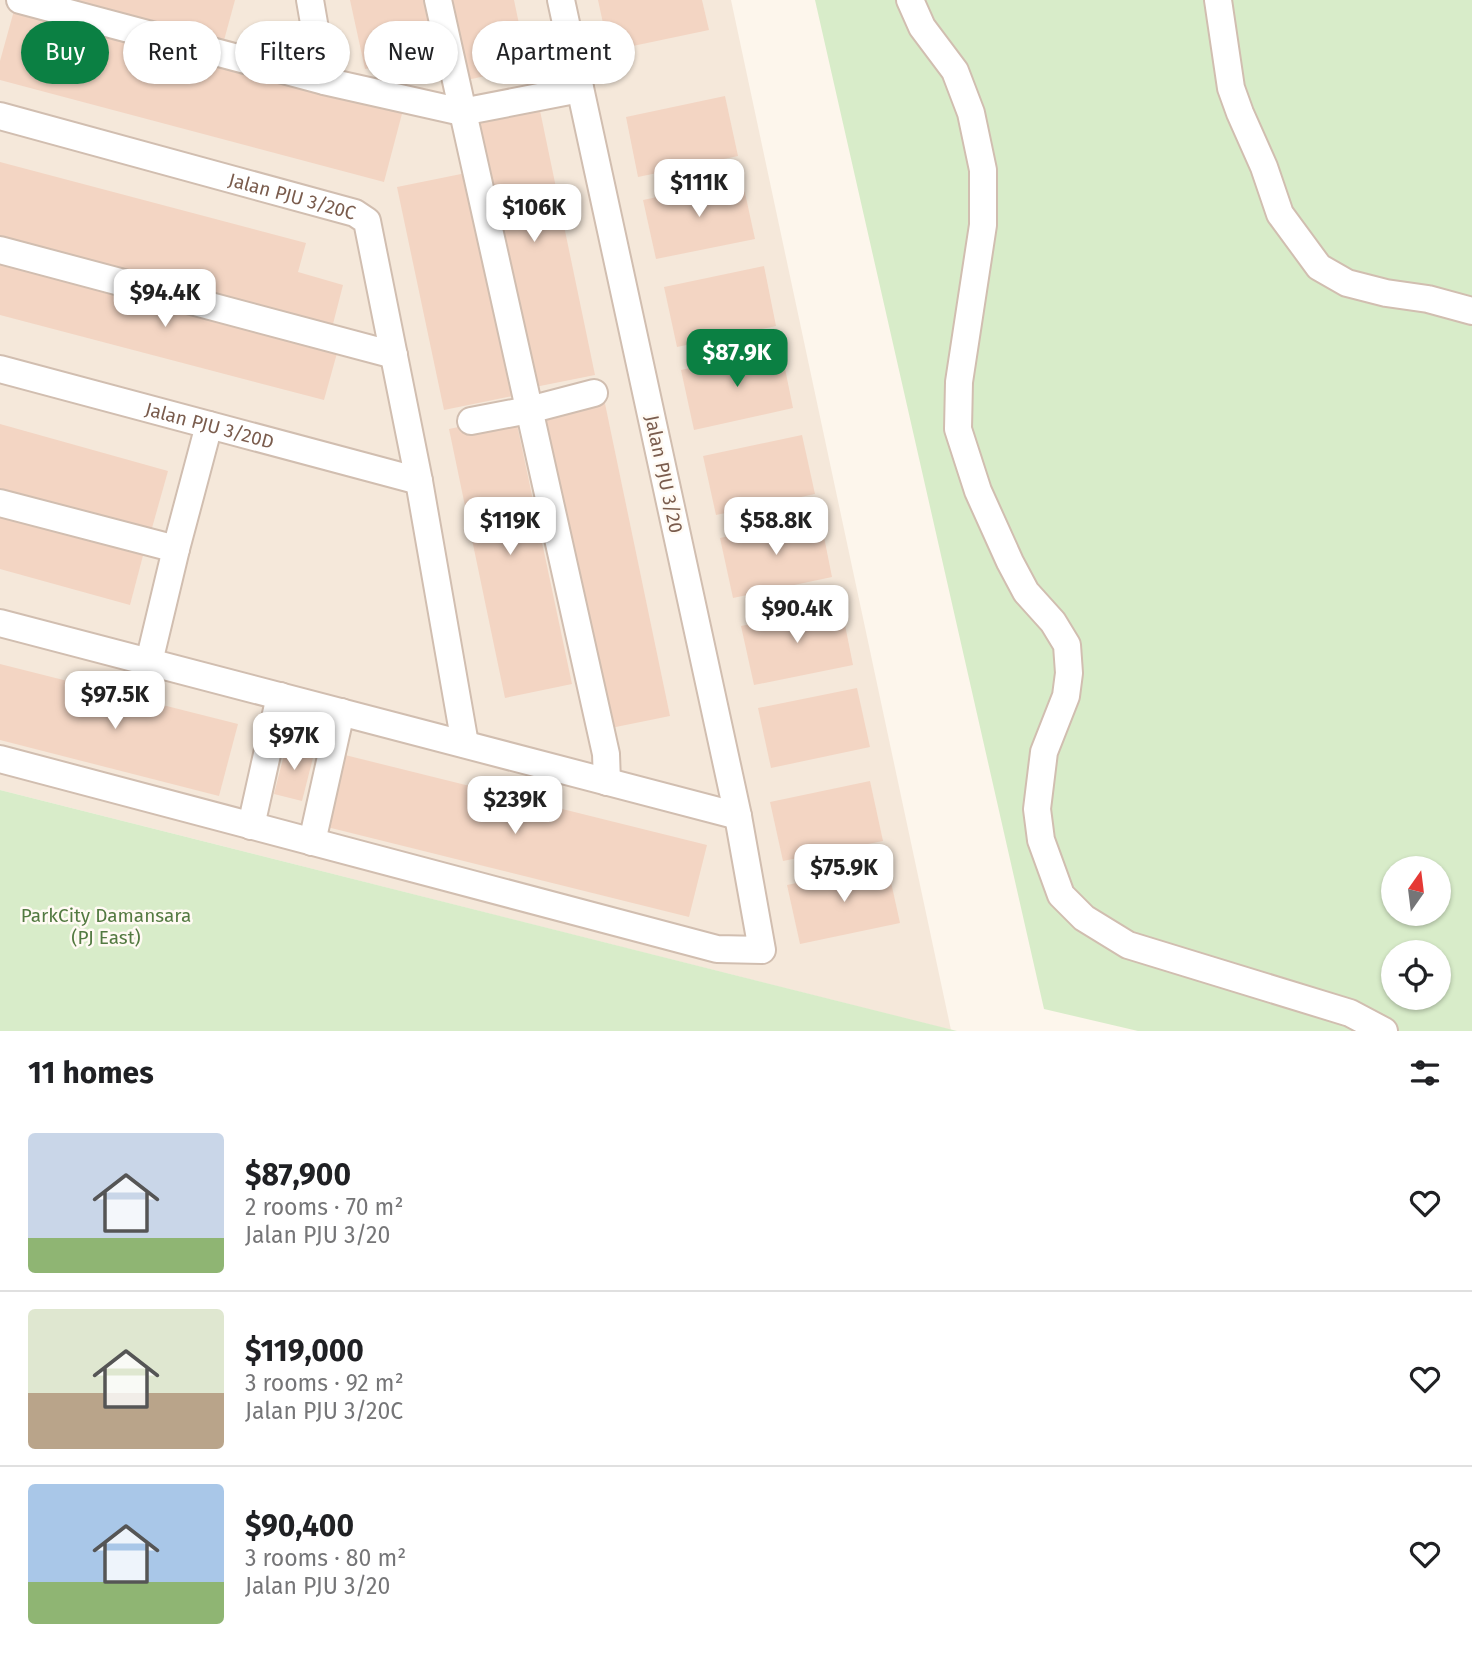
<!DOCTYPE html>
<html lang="en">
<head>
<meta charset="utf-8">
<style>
	:root { --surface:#fff; --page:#f6f6f6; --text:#202124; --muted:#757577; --line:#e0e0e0; --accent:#0b8043 }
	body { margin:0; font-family:"Fira Sans",sans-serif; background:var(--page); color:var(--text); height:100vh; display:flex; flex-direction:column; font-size:26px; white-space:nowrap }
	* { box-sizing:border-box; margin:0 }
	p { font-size:23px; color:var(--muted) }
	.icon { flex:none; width:38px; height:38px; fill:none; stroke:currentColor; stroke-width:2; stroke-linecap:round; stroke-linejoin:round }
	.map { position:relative; height:1031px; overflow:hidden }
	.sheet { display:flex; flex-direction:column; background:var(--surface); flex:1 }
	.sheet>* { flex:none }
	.banner { position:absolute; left:21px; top:21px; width:700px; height:63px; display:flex; gap:14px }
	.needle { width:46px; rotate:14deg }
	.fabs { position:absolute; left:1381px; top:856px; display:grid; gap:14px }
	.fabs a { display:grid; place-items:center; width:70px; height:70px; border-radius:50%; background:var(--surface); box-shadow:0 2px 5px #0004; font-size:35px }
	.price { position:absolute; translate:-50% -60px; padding:0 16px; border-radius:14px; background:#fff; color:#222; font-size:23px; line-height:46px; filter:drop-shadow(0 2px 4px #0008) }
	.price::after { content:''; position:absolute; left:50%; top:42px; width:21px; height:16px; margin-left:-10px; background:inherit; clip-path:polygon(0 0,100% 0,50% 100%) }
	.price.on { background:var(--accent); color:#fff }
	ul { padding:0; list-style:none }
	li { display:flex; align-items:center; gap:21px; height:175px; padding:0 28px }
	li+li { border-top:2px solid var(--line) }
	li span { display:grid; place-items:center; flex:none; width:196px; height:140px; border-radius:7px; color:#555 }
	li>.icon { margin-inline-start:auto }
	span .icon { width:84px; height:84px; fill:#fffc; stroke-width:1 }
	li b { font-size:30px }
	h2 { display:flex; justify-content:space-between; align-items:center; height:84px; padding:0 28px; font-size:30px }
	.chip { padding:0 24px; border-radius:32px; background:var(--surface); box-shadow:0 2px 5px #0004; font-size:24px; line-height:63px }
	.chip.on { background:var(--accent); color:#fff }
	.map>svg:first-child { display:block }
	.residential { fill:#f5e8da }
	.green { fill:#d8ecc9; fill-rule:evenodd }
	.building { fill:#f3d5c3 }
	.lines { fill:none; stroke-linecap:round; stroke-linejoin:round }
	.minor-casing { stroke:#d1beb0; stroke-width:30 }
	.minor { stroke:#fff; stroke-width:26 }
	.labels { text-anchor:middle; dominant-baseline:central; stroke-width:5; stroke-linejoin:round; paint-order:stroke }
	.street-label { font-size:19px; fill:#7a5c4d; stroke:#fffaf3 }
	.park-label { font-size:19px; fill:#537a41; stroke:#fffaf3 }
</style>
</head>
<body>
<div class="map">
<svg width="1472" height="1031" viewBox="0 0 1472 1031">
	<rect width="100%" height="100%" fill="#fdf6ec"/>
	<polygon class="residential" points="0,0 731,0 951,1030 0,790"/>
	<g class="green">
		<path d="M815,0H1472V1031H1138L1044,1009ZM1393,868H1438V914H1393ZM1393,952H1438V998H1393Z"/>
		<polygon points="0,790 957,1031 0,1031"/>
	</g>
	<g class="building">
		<polygon points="65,0 235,0 223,44"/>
		<polygon points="350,0 426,0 442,72 405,80 402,62 365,69"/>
		<polygon points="445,0 514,0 528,67 462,81"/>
		<polygon points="598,0 702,0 709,30 609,51"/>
		<polygon points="15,7 403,110 384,182 0,80 0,61"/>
		<polygon points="725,96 738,156 638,177 626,117"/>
		<polygon points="538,101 595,375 530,388 473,114"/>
		<polygon points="0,162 306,243 298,272 343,285 333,324 0,236"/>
		<polygon points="466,173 513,396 444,410 397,187"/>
		<polygon points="742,179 755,239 656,259 643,200"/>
		<polygon points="0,256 339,346 324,400 0,315"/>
		<polygon points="764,266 776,326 677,347 664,287"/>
		<polygon points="781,349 793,408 694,430 681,370"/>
		<polygon points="603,394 670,716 601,730 533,408"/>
		<polygon points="515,415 572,684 505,698 449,429"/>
		<polygon points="0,424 168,471 150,535 0,494"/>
		<polygon points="802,435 815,494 716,515 703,456"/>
		<polygon points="0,508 145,548 130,605 0,569"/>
		<polygon points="820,517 832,577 733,598 720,538"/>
		<polygon points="841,605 853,665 754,685 741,626"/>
		<polygon points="0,664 238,724 219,796 0,740"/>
		<polygon points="857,688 870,747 771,768 758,708"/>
		<polygon points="287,743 315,750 302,801 274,794"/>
		<polygon points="341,754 707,845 689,917 323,826"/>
		<polygon points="870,781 883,841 783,861 770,802"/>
		<polygon points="887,864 900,923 800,944 787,885"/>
	</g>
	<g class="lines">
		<g class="minor-casing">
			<g id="minor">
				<polyline points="20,0 324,81 462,112 580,89"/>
				<polyline points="310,0 324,81"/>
				<polyline points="438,0 606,754 607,782"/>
				<polyline points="910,0 922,27 955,71 971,113 983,170 983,225 959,382 958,429 978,491 1010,562 1026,592 1053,622 1067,645 1069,673 1066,696 1044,752 1037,809 1041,840 1061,895 1084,918 1128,945 1350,1013 1384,1031"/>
				<polyline points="1218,0 1231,88 1240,113 1264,167 1280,214 1319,267 1347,283 1386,293 1428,299 1472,311"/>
				<path id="s1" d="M0,116L355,213L367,221L419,481L465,744"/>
				<polyline points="0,250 394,355"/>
				<path id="s2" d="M0,369L419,481"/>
				<polyline points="471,421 529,410 594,393"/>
				<polyline points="0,503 176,549"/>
				<polyline points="0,623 738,816"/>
				<polyline points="149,662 176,549 209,425"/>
				<polyline points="0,759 717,949 762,950 738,816 561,0"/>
				<polyline points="251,826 280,696"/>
				<polyline points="312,842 341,712"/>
			</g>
		</g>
		<use href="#minor" class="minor"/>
	</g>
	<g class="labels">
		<g class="street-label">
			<text stroke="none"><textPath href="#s1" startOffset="303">Jalan PJU 3/20C</textPath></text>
			<text stroke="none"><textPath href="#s2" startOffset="217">Jalan PJU 3/20D</textPath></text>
			<text transform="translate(664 474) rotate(78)">Jalan PJU 3/20</text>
		</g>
		<g class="park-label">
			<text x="106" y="915">ParkCity Damansara<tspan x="106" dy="22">(PJ East)</tspan></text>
		</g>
	</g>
</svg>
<div class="fabs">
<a><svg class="needle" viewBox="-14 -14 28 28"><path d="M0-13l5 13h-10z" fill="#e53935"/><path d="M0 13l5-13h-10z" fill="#757577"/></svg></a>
<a><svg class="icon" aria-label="locate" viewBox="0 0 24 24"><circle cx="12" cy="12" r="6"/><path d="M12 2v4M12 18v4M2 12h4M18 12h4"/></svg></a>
</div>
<b class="price" style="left:699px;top:219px">$111K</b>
<b class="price" style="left:534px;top:244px">$106K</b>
<b class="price" style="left:165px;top:329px">$94.4K</b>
<b class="price on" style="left:737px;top:389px">$87.9K</b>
<b class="price" style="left:510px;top:557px">$119K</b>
<b class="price" style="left:776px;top:557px">$58.8K</b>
<b class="price" style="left:797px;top:645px">$90.4K</b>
<b class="price" style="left:115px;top:731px">$97.5K</b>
<b class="price" style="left:294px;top:772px">$97K</b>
<b class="price" style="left:515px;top:836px">$239K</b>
<b class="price" style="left:844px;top:904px">$75.9K</b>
<div class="banner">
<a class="chip on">Buy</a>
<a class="chip">Rent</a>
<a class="chip">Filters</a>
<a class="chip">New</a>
<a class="chip">Apartment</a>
</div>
</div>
<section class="sheet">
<h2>11 homes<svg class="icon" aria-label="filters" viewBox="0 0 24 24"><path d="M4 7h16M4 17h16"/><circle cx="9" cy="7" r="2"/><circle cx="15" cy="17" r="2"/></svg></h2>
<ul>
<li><span style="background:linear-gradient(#c9d6e8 75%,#8fb573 0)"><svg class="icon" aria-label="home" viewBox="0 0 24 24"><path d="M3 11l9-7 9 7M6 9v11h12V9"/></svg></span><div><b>$87,900</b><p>2 rooms · 70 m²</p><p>Jalan PJU 3/20</p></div><svg class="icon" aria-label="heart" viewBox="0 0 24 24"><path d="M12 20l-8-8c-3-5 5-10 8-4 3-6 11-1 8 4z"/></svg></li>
<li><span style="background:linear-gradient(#dfe7d0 60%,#b9a48a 0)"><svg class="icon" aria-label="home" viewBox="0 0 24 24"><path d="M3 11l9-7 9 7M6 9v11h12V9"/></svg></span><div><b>$119,000</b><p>3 rooms · 92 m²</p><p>Jalan PJU 3/20C</p></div><svg class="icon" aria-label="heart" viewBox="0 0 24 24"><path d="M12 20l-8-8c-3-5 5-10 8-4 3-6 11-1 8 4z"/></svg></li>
<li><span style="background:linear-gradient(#a9c7e8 70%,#8fb573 0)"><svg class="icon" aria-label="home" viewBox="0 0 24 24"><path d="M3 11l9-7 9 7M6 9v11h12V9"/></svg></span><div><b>$90,400</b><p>3 rooms · 80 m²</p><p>Jalan PJU 3/20</p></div><svg class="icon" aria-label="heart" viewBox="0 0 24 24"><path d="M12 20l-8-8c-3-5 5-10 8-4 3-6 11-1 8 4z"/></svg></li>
</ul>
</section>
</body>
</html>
